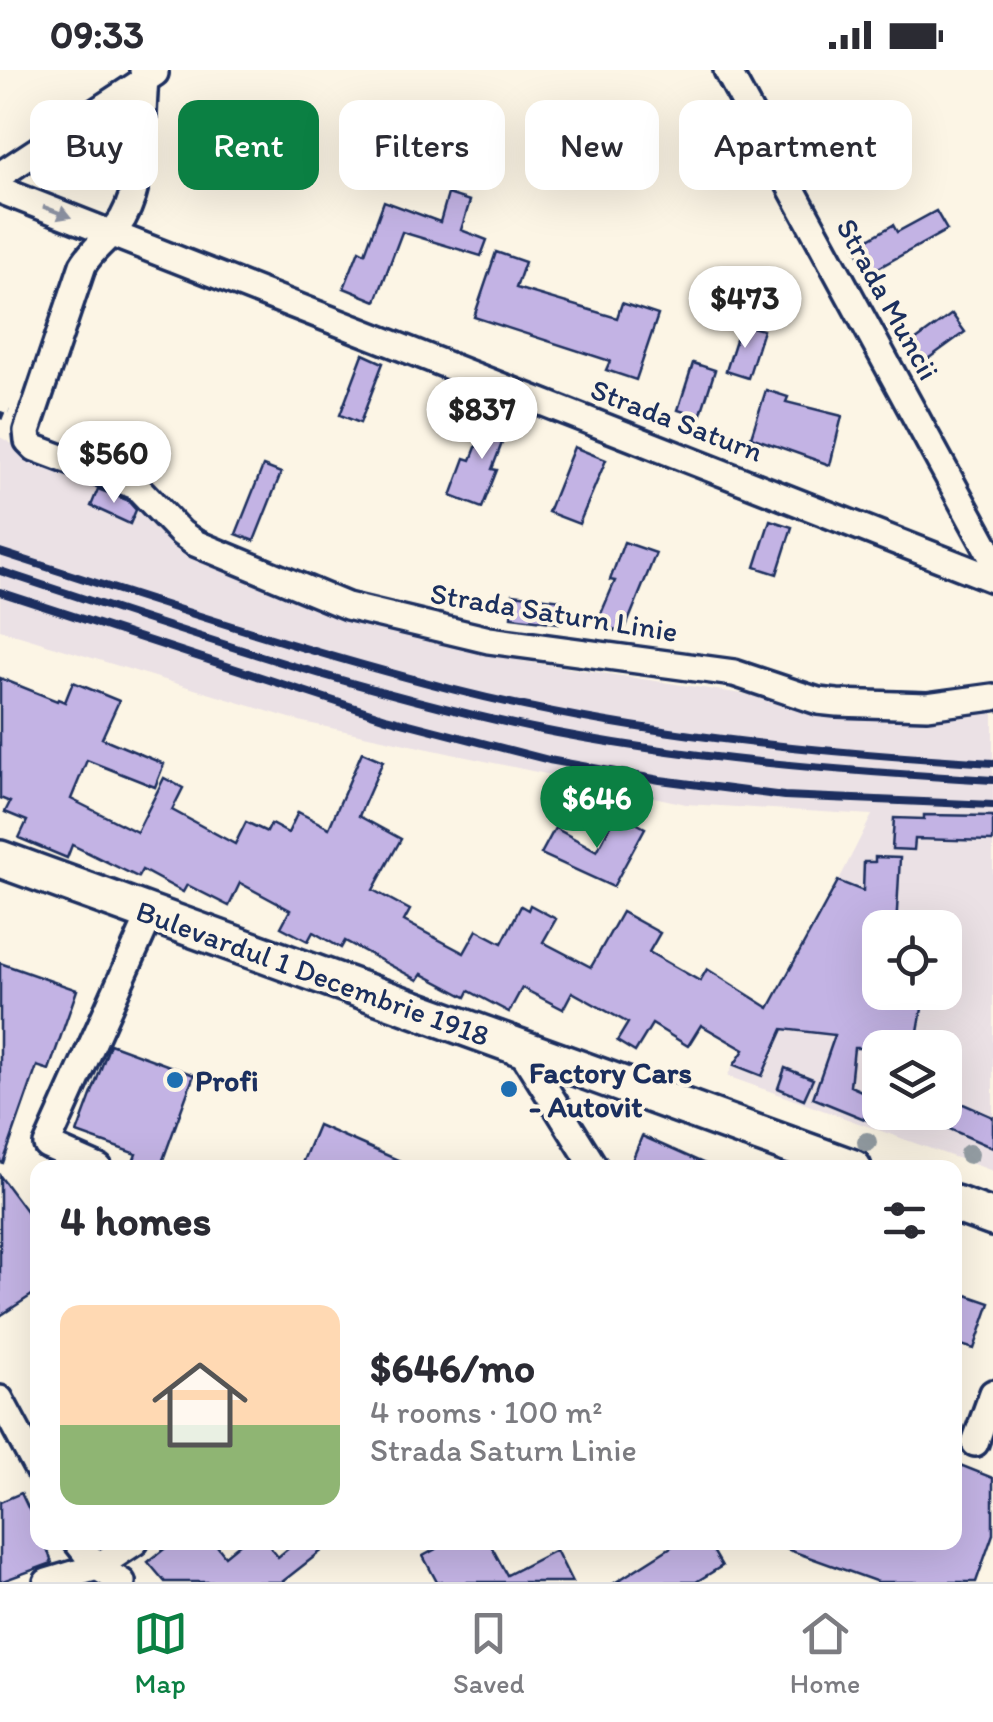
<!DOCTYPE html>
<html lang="en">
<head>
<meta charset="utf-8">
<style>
	:root { --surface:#fff; --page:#f7f7f7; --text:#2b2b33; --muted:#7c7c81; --line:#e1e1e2; --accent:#0b8043 }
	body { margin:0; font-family:Itim,sans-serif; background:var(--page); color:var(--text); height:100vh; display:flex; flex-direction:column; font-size:38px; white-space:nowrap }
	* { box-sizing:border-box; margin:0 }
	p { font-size:32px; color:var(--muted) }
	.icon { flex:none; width:55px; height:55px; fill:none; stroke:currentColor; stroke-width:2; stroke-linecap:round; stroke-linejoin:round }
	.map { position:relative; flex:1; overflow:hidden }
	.drawer { position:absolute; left:30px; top:1090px; width:932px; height:390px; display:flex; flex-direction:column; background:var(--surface); border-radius:20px; box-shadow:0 10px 40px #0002 }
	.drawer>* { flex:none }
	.guide { position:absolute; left:30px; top:30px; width:935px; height:90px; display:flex; gap:20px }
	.buttons { position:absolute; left:862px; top:840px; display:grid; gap:20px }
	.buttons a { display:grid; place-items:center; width:100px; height:100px; border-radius:20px; background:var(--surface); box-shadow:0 10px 40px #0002; font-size:50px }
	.price { position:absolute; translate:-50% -85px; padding:0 22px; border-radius:35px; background:#fff; color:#222; font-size:32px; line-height:65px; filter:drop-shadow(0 2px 5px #0008) }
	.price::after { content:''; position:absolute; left:50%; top:60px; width:30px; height:22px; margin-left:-15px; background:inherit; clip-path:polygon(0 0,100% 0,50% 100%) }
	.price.on { background:var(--accent); color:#fff }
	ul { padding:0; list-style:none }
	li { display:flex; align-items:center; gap:30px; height:250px; padding:0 30px }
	li span { display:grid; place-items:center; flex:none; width:280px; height:200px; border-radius:20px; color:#555 }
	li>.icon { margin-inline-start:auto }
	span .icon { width:120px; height:120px; fill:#fffc; stroke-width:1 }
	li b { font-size:42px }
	h2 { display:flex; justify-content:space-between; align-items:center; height:120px; padding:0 30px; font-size:42px }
	.tag { padding:0 35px; border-radius:20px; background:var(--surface); box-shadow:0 10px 40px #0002; font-size:35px; line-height:90px }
	.tag.on { background:var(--accent); color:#fff }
	.status { display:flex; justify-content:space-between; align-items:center; height:70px; padding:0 50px; background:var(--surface); direction:ltr }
	.status svg { height:28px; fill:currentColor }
	.tab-bar { display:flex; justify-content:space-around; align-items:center; height:140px; border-top:2px solid var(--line); background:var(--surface); font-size:28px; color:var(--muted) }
	.tab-bar a { display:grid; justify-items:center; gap:5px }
	.tab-bar .on { color:var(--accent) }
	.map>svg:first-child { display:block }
	.built { fill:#ebe1e5; fill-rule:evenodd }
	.building { fill:#c3b3e4; stroke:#1b2f5e; stroke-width:2.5 }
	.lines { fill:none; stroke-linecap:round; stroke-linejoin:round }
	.minor-casing { stroke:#1b2f5e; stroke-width:32 }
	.secondary-casing { stroke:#1b2f5e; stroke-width:42 }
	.path { stroke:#1b2f5e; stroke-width:5; stroke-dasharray:8 8; stroke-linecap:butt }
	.minor { stroke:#fcf5e5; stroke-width:25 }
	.secondary { stroke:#fcf5e5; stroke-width:35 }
	.rail { stroke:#1b2f5e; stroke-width:8 }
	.tree { fill:#939ca2 }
	.oneway { fill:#8c92a2 }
	.poi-dot { fill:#1f6fb2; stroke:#fcf5e5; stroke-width:4 }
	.labels { text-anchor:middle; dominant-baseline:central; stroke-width:8; stroke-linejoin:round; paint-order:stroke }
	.street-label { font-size:30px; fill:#1b2f5e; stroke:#fcf5e5 }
	.poi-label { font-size:30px; font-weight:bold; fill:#1b2f5e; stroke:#fcf5e5; text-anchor:start }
</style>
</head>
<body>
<div class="status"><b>09:33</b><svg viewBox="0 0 49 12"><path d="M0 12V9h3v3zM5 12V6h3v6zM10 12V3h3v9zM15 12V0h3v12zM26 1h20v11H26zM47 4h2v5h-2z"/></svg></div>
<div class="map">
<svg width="993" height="1512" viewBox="0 0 993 1512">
	<rect width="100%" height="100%" fill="#fcf5e5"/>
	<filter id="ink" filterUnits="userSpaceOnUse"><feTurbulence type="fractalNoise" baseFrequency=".01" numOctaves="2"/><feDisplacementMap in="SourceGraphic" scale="20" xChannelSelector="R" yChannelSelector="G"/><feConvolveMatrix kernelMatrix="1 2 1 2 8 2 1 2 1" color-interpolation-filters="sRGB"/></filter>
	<g filter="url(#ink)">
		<path class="built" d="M0,367L35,387L118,416L199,481L522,591L856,641L993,634V1101L727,1006L807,873L872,745L686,734L303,652L0,560ZM880,858H945V922H880ZM880,978H945V1042H880Z"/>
		<g class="building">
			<polygon points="448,124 470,131 461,160 487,170 481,186 402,162 376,231 344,218 359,180 365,183 384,131 440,152"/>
			<polygon points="936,141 947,160 869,203 855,177 893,155 897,162"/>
			<polygon points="496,182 525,192 516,218 617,248 622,233 658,245 636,310 606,300 610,291 474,247"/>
			<polygon points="952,244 965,262 925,291 912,273"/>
			<polygon points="741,254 763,260 748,308 726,301"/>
			<polygon points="363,284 383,293 360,353 340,345"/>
			<polygon points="693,293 715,300 700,347 678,340"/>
			<polygon points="766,320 788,327 786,332 842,346 830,395 751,367"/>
			<polygon points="491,339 512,347 492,399 497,400 482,438 451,426 465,388 471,390"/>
			<polygon points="574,377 606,390 579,454 548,442"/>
			<polygon points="263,396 281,403 254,471 236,464"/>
			<polygon points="98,419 127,430 136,440 130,454 91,436"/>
			<polygon points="770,450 792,457 777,504 755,497"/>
			<polygon points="624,472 656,483 623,564 597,553 615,511 610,510"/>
			<polygon points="513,524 563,530 560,553 511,547"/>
			<polygon points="0,608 57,631 58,629 65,632 73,612 119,631 102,668 164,694 155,717 87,690 71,729 137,762 164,708 183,718 172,740 235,774 246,752 267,762 271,754 288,763 298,742 329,758 362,682 383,691 359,746 401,769 373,820 410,840 404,851 464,883 477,860 502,873 521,836 528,840 530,835 556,849 543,872 591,897 622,842 660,863 649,882 700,911 707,899 769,938 838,811 863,821 864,792 875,792 875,787 900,788 896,858 880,858 880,922 925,922 915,978 854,978 850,1016 875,1027 867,1050 813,1028 835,965 783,959 762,1006 734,995 744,980 701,955 688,976 652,954 635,982 617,971 628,953 572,922 563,939 522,918 509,942 469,921 466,927 422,904 418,910 345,871 341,878 313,862 308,871 281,857 290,840 240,813 229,836 187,815 183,822 142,800 138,807 72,775 67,788 19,768 27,751 5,742 10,732 0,728"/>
			<polygon points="617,743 645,758 613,817 541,784 555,758 597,781"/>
			<polygon points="924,745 993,746 993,771 915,769 914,780 892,779 894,748 924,749"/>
			<polygon points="0,893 77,920 49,1000 37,996 3,1093 0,1092"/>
			<polygon points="110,974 194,1005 160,1098 131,1098 136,1084 77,1063"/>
			<polygon points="785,998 813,1009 804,1029 778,1018"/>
			<polygon points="945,1026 993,1047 993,1078 945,1057"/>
			<polygon points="318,1055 416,1098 300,1098"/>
			<polygon points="642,1066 714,1098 629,1098"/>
			<polygon points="0,1106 38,1157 38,1221 0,1246"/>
			<polygon points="955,1221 990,1233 974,1279 955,1273"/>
			<polygon points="955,1393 993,1408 993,1464 976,1512 878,1512 775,1475 776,1472 955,1472"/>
			<polygon points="21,1423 32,1446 38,1444 38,1472 45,1472 52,1493 0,1512 0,1432"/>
			<polygon points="173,1472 214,1472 225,1486 242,1472 266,1472 278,1487 296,1472 333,1472 282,1512 165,1512 148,1492"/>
			<polygon points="449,1472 489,1472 507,1505 556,1480 572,1512 437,1512 423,1486"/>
			<polygon points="679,1472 708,1472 722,1496 696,1512 616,1512"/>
		</g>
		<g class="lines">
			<g class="minor-casing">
				<g id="minor">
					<path d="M143,0L145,9C141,53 145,109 123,148C112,167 94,176 83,195L27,361L28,371L35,378L136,416L181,463L195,473L347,536L489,570L734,603L818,631L837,633L927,636L993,627"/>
					<polyline points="727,0 993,489"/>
					<polyline points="0,105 155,3"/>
					<polyline points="0,120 993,509"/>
					<polyline points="520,978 595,1098"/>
					<polyline points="99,1098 47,1075 151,843"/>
					<polyline points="0,1329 38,1400"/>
					<polyline points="975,1373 993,1323"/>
					<polyline points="77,1472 97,1497 122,1512"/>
					<polyline points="47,1512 97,1497 135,1472"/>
				</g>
			</g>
			<g class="secondary-casing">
				<g id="secondary">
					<polyline points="0,789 853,1098"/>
					<polyline points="955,1134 993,1148"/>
				</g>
			</g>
			<polyline class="path" points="0,349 4,339 9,341"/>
			<use href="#minor" class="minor"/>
			<use href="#secondary" class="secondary"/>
			<g class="rail">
				<path d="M0,482C150,530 299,580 451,619C628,664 812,682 993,693"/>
				<path d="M0,501C176,559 351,620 532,658C684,689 839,701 993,710"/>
				<polyline points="0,522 386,648 549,690 660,710 784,726 993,735"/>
			</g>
		</g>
		<g class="tree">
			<circle cx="867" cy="1072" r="10"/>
			<circle cx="969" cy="1084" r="10"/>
		</g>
		<defs><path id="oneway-solid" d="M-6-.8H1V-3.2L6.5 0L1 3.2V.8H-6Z" transform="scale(2.5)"/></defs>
		<use class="oneway" href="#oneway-solid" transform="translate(57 142) rotate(21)"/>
	</g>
	<g class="poi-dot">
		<circle cx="175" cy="1010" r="10"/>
		<circle cx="509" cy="1019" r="10"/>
	</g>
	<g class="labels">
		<g class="street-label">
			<text transform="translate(888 229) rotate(61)">Strada Muncii</text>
			<text transform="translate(677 350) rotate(21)">Strada Saturn</text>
			<text transform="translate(554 542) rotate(9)">Strada Saturn Linie</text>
			<text transform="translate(313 903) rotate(20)">Bulevardul 1 Decembrie 1918</text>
		</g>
		<g class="poi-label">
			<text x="529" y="1002">Factory Cars<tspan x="529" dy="34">- Autovit</tspan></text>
			<text x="195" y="1010">Profi</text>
		</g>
	</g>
</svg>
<div class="buttons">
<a><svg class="icon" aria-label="locate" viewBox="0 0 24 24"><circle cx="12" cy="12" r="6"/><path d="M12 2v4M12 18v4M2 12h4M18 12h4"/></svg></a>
<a><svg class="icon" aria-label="layers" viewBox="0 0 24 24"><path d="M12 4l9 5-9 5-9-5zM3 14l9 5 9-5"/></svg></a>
</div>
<b class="price" style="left:745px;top:281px">$473</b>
<b class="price" style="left:482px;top:392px">$837</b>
<b class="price" style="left:114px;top:436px">$560</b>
<b class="price on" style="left:597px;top:781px">$646</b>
<div class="guide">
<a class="tag">Buy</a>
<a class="tag on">Rent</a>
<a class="tag">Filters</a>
<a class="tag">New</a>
<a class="tag">Apartment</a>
</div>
<section class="drawer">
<h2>4 homes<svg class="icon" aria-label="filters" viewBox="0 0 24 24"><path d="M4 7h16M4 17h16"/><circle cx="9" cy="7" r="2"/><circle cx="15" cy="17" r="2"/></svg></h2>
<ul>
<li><span style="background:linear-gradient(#ffd9b3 60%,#8fb573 0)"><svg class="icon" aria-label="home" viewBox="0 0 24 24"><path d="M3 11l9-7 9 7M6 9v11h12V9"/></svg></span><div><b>$646/mo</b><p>4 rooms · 100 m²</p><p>Strada Saturn Linie</p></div></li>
</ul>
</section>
</div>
<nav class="tab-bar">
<a class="on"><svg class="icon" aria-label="map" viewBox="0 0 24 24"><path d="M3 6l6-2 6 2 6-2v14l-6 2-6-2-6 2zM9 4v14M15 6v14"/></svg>Map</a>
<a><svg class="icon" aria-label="saved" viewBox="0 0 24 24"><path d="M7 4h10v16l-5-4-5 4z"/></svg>Saved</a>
<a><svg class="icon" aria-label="home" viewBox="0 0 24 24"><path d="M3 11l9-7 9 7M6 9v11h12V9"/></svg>Home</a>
</nav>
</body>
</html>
